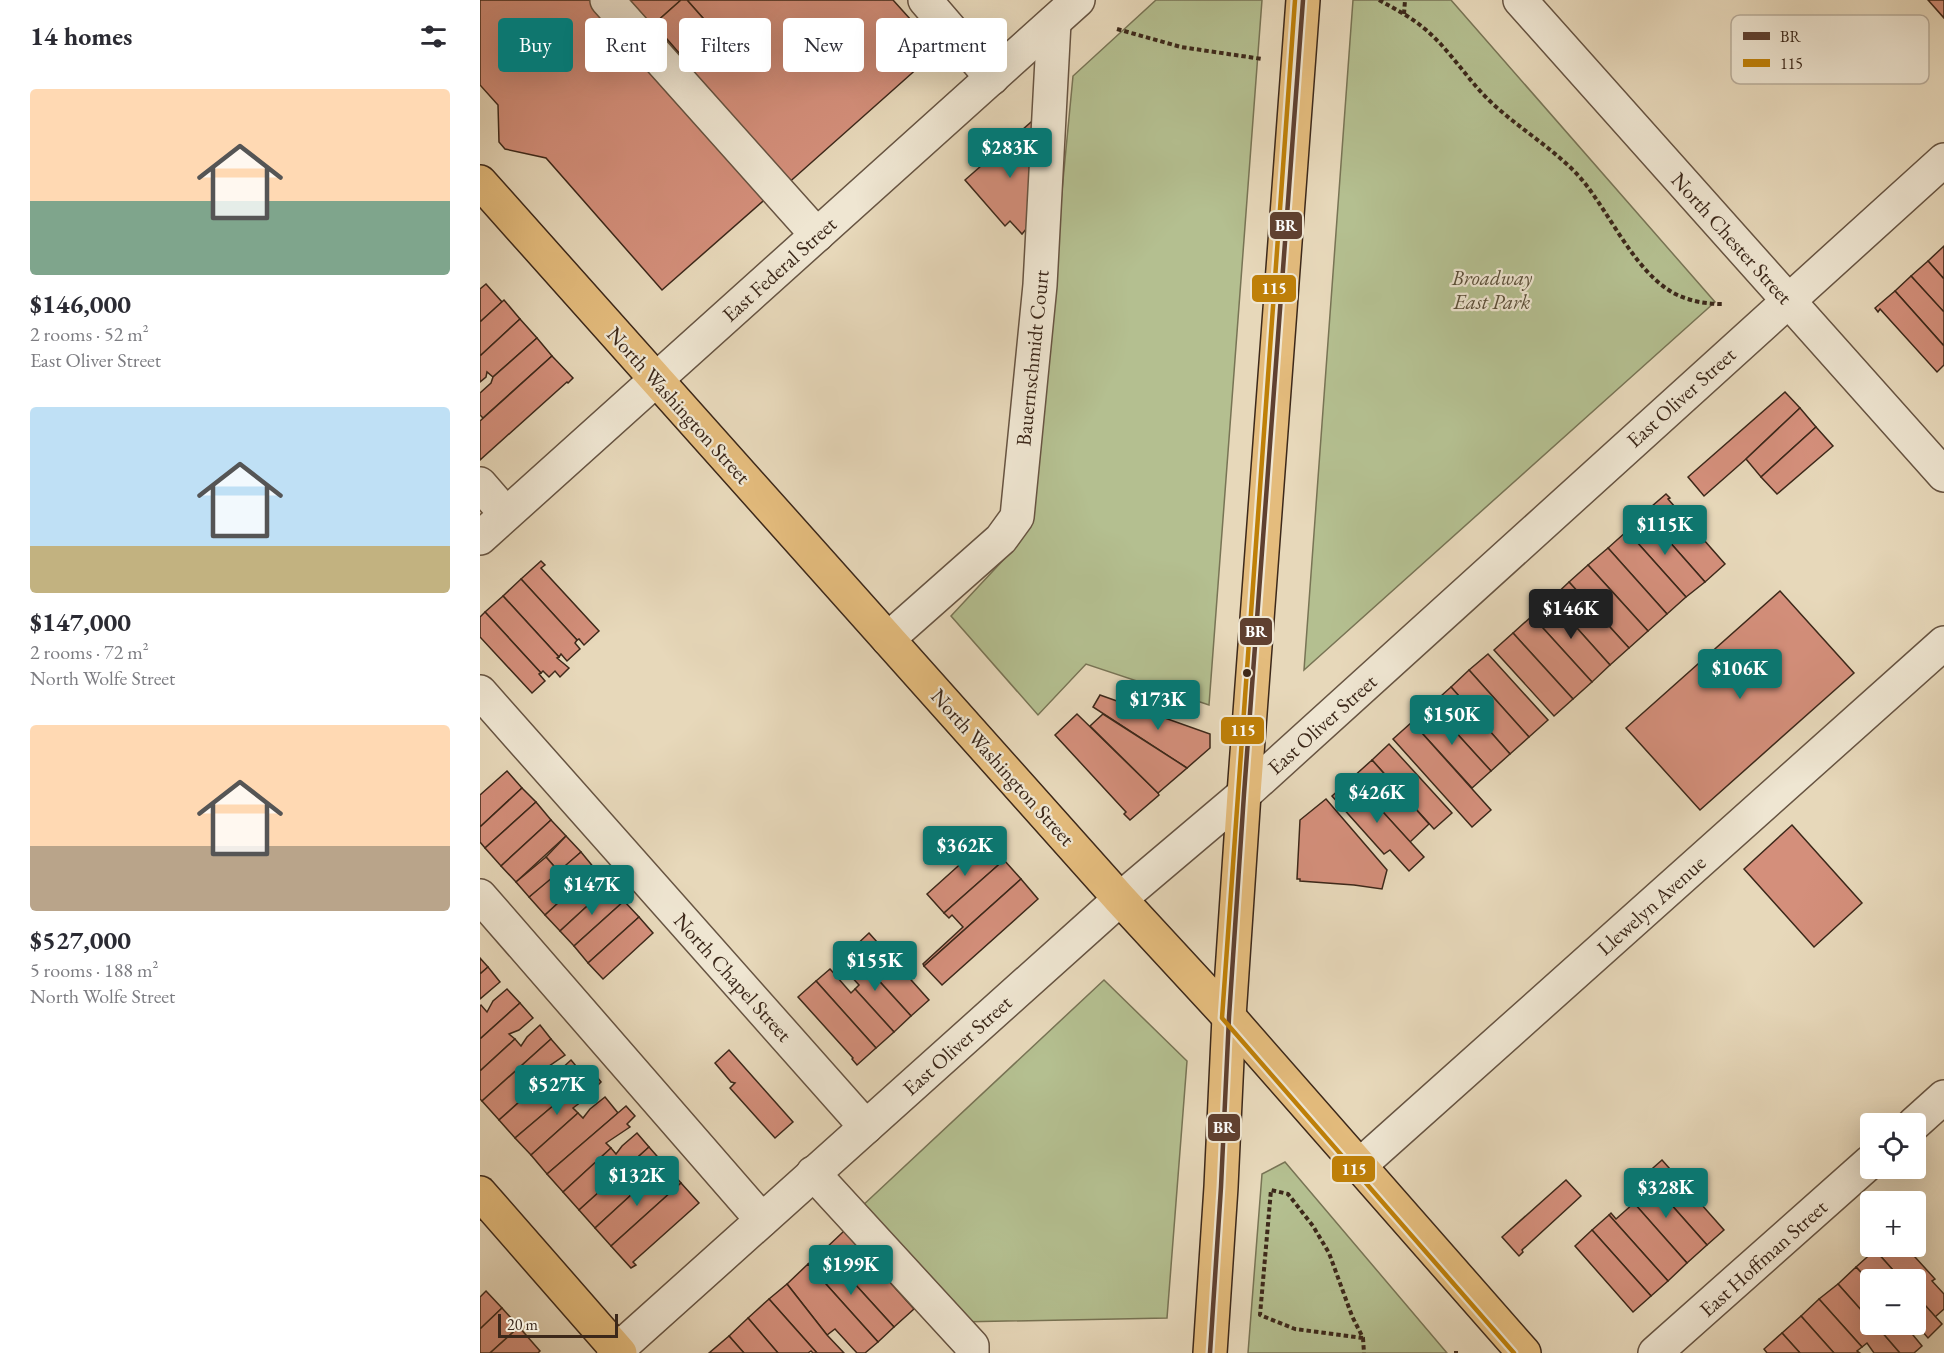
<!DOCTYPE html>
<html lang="en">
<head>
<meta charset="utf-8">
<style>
	:root { --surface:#fff; --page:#f7f7f7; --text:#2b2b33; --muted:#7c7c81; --accent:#0f766e }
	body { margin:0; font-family:"EB Garamond",serif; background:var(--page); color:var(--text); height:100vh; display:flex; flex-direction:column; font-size:22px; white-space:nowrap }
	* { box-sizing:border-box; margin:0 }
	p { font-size:20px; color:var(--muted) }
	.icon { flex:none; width:33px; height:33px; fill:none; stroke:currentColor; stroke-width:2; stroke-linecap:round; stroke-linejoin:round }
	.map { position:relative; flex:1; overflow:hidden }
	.drawer { display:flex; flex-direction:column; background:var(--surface); width:480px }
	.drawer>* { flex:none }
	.hud { position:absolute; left:18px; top:18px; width:570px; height:54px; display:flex; gap:12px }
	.buttons { position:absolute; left:1380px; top:1113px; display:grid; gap:12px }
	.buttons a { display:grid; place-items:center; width:66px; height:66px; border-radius:6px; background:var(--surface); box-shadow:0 6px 24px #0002; font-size:30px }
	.scale { position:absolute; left:18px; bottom:15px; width:120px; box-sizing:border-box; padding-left:6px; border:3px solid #3c281a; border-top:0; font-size:16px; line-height:21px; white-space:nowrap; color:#3c281a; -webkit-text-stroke:4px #efe6d2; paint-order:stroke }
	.price { position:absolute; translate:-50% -51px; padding:0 14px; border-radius:6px; background:var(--accent); color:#fff; font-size:20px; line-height:39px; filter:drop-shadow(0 2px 3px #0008) }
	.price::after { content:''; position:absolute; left:50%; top:36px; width:18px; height:14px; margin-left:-9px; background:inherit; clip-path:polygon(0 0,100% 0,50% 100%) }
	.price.active { background:#222; color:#fff }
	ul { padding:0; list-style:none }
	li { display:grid; align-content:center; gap:12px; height:318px; padding:0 30px }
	li span { display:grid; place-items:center; height:186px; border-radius:6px; color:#555 }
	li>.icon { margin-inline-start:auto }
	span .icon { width:108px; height:108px; fill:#fffc; stroke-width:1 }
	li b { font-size:26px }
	h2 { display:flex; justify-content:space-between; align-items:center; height:72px; padding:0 30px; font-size:26px }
	.tag { padding:0 21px; border-radius:6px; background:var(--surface); box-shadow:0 6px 24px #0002; font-size:21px; line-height:54px }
	.tag.active { background:var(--accent); color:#fff }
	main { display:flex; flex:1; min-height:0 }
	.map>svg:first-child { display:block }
	.green { fill:#b4bf90; stroke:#787455; stroke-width:1.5 }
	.building { fill:#d48f7b; stroke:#3c281a; stroke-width:1.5 }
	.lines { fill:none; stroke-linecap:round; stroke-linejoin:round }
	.minor-casing { stroke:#675442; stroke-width:36 }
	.major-casing { stroke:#3c281a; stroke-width:36 }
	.path { stroke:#3c281a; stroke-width:4; stroke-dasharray:4.5 3; stroke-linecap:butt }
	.minor { stroke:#efe6d2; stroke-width:33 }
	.major { stroke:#e4bc7d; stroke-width:33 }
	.bus-1-casing { stroke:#efe6d2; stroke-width:9 }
	.bus-2-casing { stroke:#efe6d2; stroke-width:9 }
	.bus-1 { stroke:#5f4030; stroke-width:4.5 }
	.bus-2 { stroke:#bf8008; stroke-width:4.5 }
	.bus-dot { fill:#3c281a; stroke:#efe6d2; stroke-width:2 }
	.labels { text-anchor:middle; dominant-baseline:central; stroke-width:4.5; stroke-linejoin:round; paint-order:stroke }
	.street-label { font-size:21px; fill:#3c281a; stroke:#efe6d2 }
	.park-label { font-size:21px; font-style:italic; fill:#5a4e38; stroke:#efe6d2 }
	.key { fill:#efe6d2; stroke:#b9ad9b; stroke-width:1.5 }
	.key-label { font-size:16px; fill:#3c281a }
	.line-badge { stroke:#efe6d2; stroke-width:2 }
	.badge-label { font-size:16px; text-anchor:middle; font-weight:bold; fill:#fff }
</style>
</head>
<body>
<main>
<section class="drawer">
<h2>14 homes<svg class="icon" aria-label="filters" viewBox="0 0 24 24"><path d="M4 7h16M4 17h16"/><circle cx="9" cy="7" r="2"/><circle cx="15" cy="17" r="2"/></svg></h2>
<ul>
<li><span style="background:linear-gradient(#ffd9b3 60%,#7fa58c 0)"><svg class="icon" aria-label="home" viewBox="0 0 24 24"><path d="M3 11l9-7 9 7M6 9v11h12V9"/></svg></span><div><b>$146,000</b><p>2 rooms · 52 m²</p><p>East Oliver Street</p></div></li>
<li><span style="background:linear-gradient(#bfe0f5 75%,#c2b280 0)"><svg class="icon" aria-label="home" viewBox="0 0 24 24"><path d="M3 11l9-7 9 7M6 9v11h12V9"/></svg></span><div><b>$147,000</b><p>2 rooms · 72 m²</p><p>North Wolfe Street</p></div></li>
<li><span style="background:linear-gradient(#ffd9b3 65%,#b9a48a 0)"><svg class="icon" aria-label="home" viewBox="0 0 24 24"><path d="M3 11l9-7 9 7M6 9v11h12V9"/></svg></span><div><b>$527,000</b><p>5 rooms · 188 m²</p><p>North Wolfe Street</p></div></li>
</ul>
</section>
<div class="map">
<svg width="1464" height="1353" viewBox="0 0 1464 1353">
	<rect width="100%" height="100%" fill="#e7d8ba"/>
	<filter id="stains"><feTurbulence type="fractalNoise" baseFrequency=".00333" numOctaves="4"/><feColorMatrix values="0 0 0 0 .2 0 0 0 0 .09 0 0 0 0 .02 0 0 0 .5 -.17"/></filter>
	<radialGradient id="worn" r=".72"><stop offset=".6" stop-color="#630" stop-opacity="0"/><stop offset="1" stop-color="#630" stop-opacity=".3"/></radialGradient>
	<g class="green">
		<polygon points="676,0 782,0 729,705 606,664 558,715 471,616 539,543 552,504 593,76"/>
		<polygon points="873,0 971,0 1235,302 824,670"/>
		<polygon points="624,980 707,1061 687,1318 479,1322 380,1208"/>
		<polygon points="805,1162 967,1353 768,1353 782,1174"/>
	</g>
	<g class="building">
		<polygon points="0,0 117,0 290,195 182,290 66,158 25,149 19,142 18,105 0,85"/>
		<polygon points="141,0 201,0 174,24 206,61 237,34 207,0 413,0 458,50 305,186"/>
		<polygon points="201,0 207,0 237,34 206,61 174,24"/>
		<polygon points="1448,0 1464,0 1464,18"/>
		<polygon points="558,116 552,222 542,234 530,221 525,226 485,180"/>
		<polygon points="1464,246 1464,279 1448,261"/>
		<polygon points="1448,261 1464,279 1464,312 1431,276"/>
		<polygon points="1431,276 1464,312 1464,346 1415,291"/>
		<polygon points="6,284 22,302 0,322 0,289"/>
		<polygon points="1415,291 1464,346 1464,365 1457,372 1400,309 1398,312 1395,308"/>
		<polygon points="24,300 40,319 0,356 0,322"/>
		<polygon points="40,319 57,338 13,377 7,372 6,377 0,382 0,356"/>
		<polygon points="57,338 72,356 3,418 0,415 0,393 11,383 13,377"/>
		<polygon points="72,356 93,378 88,383 87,382 0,460 0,421"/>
		<polygon points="1305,392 1320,408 1266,459 1224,496 1208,477"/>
		<polygon points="1320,408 1336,427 1281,477 1266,459"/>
		<polygon points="1336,427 1353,446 1297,494 1281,477"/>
		<polygon points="1186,494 1190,498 1188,499 1245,564 1225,582 1164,513"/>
		<polygon points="1164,513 1225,582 1206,597 1147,531"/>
		<polygon points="1147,531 1206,597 1187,614 1128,548"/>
		<polygon points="1128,548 1187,614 1168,631 1108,565"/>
		<polygon points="61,561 65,565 61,568 119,631 104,645 99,639 97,640 41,579"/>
		<polygon points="1108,565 1168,631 1149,648 1089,582"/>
		<polygon points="41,579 97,640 95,643 100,649 87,661 81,654 79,657 23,596"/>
		<polygon points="1089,582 1149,648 1130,665 1071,599"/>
		<polygon points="1300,591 1374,673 1220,810 1146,728"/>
		<polygon points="23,596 79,657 77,658 89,668 80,677 75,671 69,677 63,671 61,673 5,612"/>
		<polygon points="1071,599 1130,665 1112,682 1052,616"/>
		<polygon points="5,612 61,673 59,674 65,681 52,693 0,637 0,617"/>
		<polygon points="1052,616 1112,682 1093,699 1033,633"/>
		<polygon points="1033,633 1093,699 1074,716 1014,650"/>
		<polygon points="1008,654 1068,720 1049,737 989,670"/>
		<polygon points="989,670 1049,737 1030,754 971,687"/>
		<polygon points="971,687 1030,754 1011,771 951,705"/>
		<polygon points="620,695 730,734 730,748 707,768 613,707"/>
		<polygon points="951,705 1011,771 992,788 932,722"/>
		<polygon points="597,714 678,793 679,795 650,820 644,814 646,812 575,735"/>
		<polygon points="623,714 707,768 678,793 610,726"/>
		<polygon points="932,722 1011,810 992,827 913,739"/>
		<polygon points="909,744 972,813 954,829 892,760"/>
		<polygon points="892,760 949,824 930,842 872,778"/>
		<polygon points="27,771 42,788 0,827 0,795"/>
		<polygon points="872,778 944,857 929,871 910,850 904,854 852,796"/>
		<polygon points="42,788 56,802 5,848 0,842 0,827"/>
		<polygon points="846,799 907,870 902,889 874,885 820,881 820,879 817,879 820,820"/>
		<polygon points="56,802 71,820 21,866 5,848"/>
		<polygon points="71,820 86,836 36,882 21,866"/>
		<polygon points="1312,825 1382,903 1334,947 1264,869"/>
		<polygon points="86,836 101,852 79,872 66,857"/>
		<polygon points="506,841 524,860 464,913 447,894"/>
		<polygon points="101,852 115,869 65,915 49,897"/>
		<polygon points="66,857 79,872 49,897 36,882"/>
		<polygon points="524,860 541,879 444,966 443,964 483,927 472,915 469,918 464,913"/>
		<polygon points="115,869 130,885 80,931 65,915"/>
		<polygon points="541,879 558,899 462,985 444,966"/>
		<polygon points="130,885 144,901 94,946 80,931"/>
		<polygon points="144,901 159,917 108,963 94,946"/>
		<polygon points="159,917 173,933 123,979 108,963"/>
		<polygon points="389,933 449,1000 431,1016 371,950"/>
		<polygon points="371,950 431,1016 414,1032 375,989 379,985 357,961"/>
		<polygon points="0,958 8,967 0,974"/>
		<polygon points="8,967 20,982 0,999 0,974"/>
		<polygon points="350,969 371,993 375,989 414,1032 396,1048 336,981"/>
		<polygon points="336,981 396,1048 377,1065 372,1059 373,1058 318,997"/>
		<polygon points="27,989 40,1003 0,1039 0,1006 1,1005 7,1012 13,1001"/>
		<polygon points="40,1003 53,1018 39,1030 29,1034 35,1039 0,1071 0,1039"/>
		<polygon points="60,1025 71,1039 2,1101 0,1099 0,1071 35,1039 41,1046 47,1037"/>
		<polygon points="71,1039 85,1055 62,1071 67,1077 19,1120 2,1101"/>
		<polygon points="249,1050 313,1122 295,1138 250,1088 255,1083 251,1082 235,1063"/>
		<polygon points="91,1060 106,1078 35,1138 19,1120 67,1077 71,1082 78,1072"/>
		<polygon points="113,1072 121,1082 115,1088 117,1090 93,1108 98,1113 51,1155 35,1138"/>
		<polygon points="125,1097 138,1113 67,1174 51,1155 98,1113 103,1118 110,1109"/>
		<polygon points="146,1106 155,1116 147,1124 150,1127 126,1143 131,1148 83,1192 67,1174"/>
		<polygon points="157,1133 169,1147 99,1210 83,1192 131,1148 136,1154 142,1146"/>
		<polygon points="169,1147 183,1163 168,1176 159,1180 163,1184 115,1228 99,1210"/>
		<polygon points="1182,1160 1244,1230 1227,1245 1165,1175"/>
		<polygon points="188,1168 201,1183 131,1246 115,1228 163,1184 168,1190 173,1180"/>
		<polygon points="1165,1175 1227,1245 1207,1263 1145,1193"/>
		<polygon points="1086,1180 1101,1196 1042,1250 1043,1252 1039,1256 1022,1237"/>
		<polygon points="201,1183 219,1203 153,1262 156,1265 151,1268 131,1246"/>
		<polygon points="1154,1203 1207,1263 1188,1281 1129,1215 1131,1213 1136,1219"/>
		<polygon points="1129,1215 1188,1281 1171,1296 1112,1230"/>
		<polygon points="1112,1230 1171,1296 1153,1312 1095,1246"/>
		<polygon points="364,1231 434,1309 414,1327 344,1250"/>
		<polygon points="1399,1246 1425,1246 1455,1279 1452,1281 1464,1294 1464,1309 1455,1317 1436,1295 1436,1280 1422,1280 1395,1250"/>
		<polygon points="344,1250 414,1327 398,1342 328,1264"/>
		<polygon points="1395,1250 1422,1280 1390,1280 1390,1282 1376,1267"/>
		<polygon points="328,1264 398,1342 385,1353 377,1353 355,1329 347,1335 307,1284"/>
		<polygon points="1376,1267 1390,1282 1390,1320 1358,1284"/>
		<polygon points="307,1284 347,1335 364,1353 337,1353 289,1299"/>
		<polygon points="1358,1284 1390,1320 1390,1324 1395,1324 1420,1353 1394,1353 1387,1343 1382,1347 1339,1299"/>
		<polygon points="6,1291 22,1308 0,1329 0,1297"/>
		<polygon points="1436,1295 1462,1324 1448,1338 1436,1324"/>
		<polygon points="289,1299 337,1353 333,1353 331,1351 328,1353 298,1353 268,1318"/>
		<polygon points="1339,1299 1382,1347 1377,1351 1380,1353 1354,1353 1321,1316"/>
		<polygon points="22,1308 39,1327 10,1353 0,1353 0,1329"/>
		<polygon points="1321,1316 1354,1353 1320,1353 1302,1333"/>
		<polygon points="268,1318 298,1353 264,1353 249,1336"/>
		<polygon points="1395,1324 1424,1324 1442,1346 1434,1353 1420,1353"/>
		<polygon points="39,1327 60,1351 58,1353 10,1353"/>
		<polygon points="1302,1333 1320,1353 1287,1353 1284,1349"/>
		<polygon points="249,1336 264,1353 229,1353"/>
	</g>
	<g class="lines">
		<g class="minor-casing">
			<g id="minor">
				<polyline points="127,0 337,235"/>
				<polyline points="445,0 512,78"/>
				<polyline points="1040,0 1464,475"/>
				<polyline points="0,484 26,514"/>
				<polyline points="0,538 598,0"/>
				<polyline points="408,639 521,539 537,517 560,285 574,22"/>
				<polyline points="0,692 386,1127"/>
				<polyline points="0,896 282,1220"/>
				<polyline points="1434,1124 1464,1097"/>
				<polyline points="878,1167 1464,643"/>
				<polyline points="333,1173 492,1346 492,1353"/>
				<polyline points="134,1353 640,899 770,789 1464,160"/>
				<polyline points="1175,1353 1390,1162"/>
			</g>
		</g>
		<g class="major-casing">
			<g id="major">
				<polyline points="0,182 640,899 749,1017 1044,1353"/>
				<polyline points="0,1193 140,1353"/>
				<polyline points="730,1353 741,1187 749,1017 764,794 823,0"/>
			</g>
		</g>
		<g class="path">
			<path d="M899,0C915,9 931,17 945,29C971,51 988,81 1013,104C1039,128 1069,146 1094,171C1130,207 1156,284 1208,299C1220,303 1232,304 1244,304"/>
			<polyline points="924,14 925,0"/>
			<polyline points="637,29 701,47 782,59"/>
			<polyline points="883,1338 815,1329 780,1315 791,1190 808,1194 833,1226 849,1253 872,1316 883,1338 884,1353"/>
			<polyline points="976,1353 976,1351"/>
		</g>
		<use href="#minor" class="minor"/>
		<use href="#major" class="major"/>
		<g class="bus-1-casing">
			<polyline id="bus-1" points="730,1353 741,1187 749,1017 764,794 823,0"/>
		</g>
		<g class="bus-2-casing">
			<polyline id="bus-2" points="815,0 742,1018 1034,1353"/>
		</g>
		<use href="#bus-1" class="bus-1"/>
		<use href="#bus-2" class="bus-2"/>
	</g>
	<circle class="bus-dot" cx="767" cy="673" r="5"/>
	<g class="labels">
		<g class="street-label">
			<text transform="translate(1252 238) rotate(48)">North Chester Street</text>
			<text transform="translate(299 269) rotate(-42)">East Federal Street</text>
			<text transform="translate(552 358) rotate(-84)">Bauernschmidt Court</text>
			<text transform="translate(1201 397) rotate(-42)">East Oliver Street</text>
			<text transform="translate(199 405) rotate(48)">North Washington Street</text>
			<text transform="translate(842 724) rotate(-42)">East Oliver Street</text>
			<text transform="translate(523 767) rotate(48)">North Washington Street</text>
			<text transform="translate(1171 905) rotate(-42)">Llewelyn Avenue</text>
			<text transform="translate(253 977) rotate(48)">North Chapel Street</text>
			<text transform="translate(477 1045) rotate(-42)">East Oliver Street</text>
			<text transform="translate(1283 1258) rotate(-42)">East Hoffman Street</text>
		</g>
		<g class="park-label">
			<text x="1012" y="277">Broadway<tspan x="1012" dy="24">East Park</tspan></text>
		</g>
	</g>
	<rect x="1251" y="15" width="198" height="69" rx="9" class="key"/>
	<rect x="1263" y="32" width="27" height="8" fill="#5f4030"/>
	<rect x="1263" y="59" width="27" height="8" fill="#bf8008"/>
	<g class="key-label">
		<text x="1300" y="42">BR</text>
		<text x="1300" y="69">115</text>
	</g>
	<g class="line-badge">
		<rect x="789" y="211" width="34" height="29" rx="6" fill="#5f4030"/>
		<rect x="771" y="274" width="46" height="29" rx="6" fill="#bf8008"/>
		<rect x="759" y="617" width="34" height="29" rx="6" fill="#5f4030"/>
		<rect x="740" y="716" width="45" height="29" rx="6" fill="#bf8008"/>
		<rect x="727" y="1113" width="34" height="29" rx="6" fill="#5f4030"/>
		<rect x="851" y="1155" width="45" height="28" rx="6" fill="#bf8008"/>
	</g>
	<g class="badge-label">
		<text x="806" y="231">BR</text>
		<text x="794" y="294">115</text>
		<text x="776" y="637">BR</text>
		<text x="763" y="736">115</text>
		<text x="744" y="1133">BR</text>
		<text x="874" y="1175">115</text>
	</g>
	<rect width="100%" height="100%" filter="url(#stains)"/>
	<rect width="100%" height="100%" fill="url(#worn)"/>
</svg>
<div class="buttons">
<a><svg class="icon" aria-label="locate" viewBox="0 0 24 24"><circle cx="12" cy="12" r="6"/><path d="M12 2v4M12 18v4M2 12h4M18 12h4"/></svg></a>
<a>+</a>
<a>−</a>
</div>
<div class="scale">20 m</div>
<b class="price" style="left:530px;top:179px">$283K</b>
<b class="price" style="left:1185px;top:556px">$115K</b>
<b class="price active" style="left:1091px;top:640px">$146K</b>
<b class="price" style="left:1260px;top:700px">$106K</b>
<b class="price" style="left:678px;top:731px">$173K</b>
<b class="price" style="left:972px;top:746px">$150K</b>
<b class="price" style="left:897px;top:824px">$426K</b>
<b class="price" style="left:485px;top:877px">$362K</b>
<b class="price" style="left:112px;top:916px">$147K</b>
<b class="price" style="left:395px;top:992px">$155K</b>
<b class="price" style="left:77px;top:1116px">$527K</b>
<b class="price" style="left:157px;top:1207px">$132K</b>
<b class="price" style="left:1186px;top:1219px">$328K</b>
<b class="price" style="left:371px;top:1296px">$199K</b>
<div class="hud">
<a class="tag active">Buy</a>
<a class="tag">Rent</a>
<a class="tag">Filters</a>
<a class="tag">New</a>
<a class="tag">Apartment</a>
</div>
</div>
</main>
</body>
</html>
